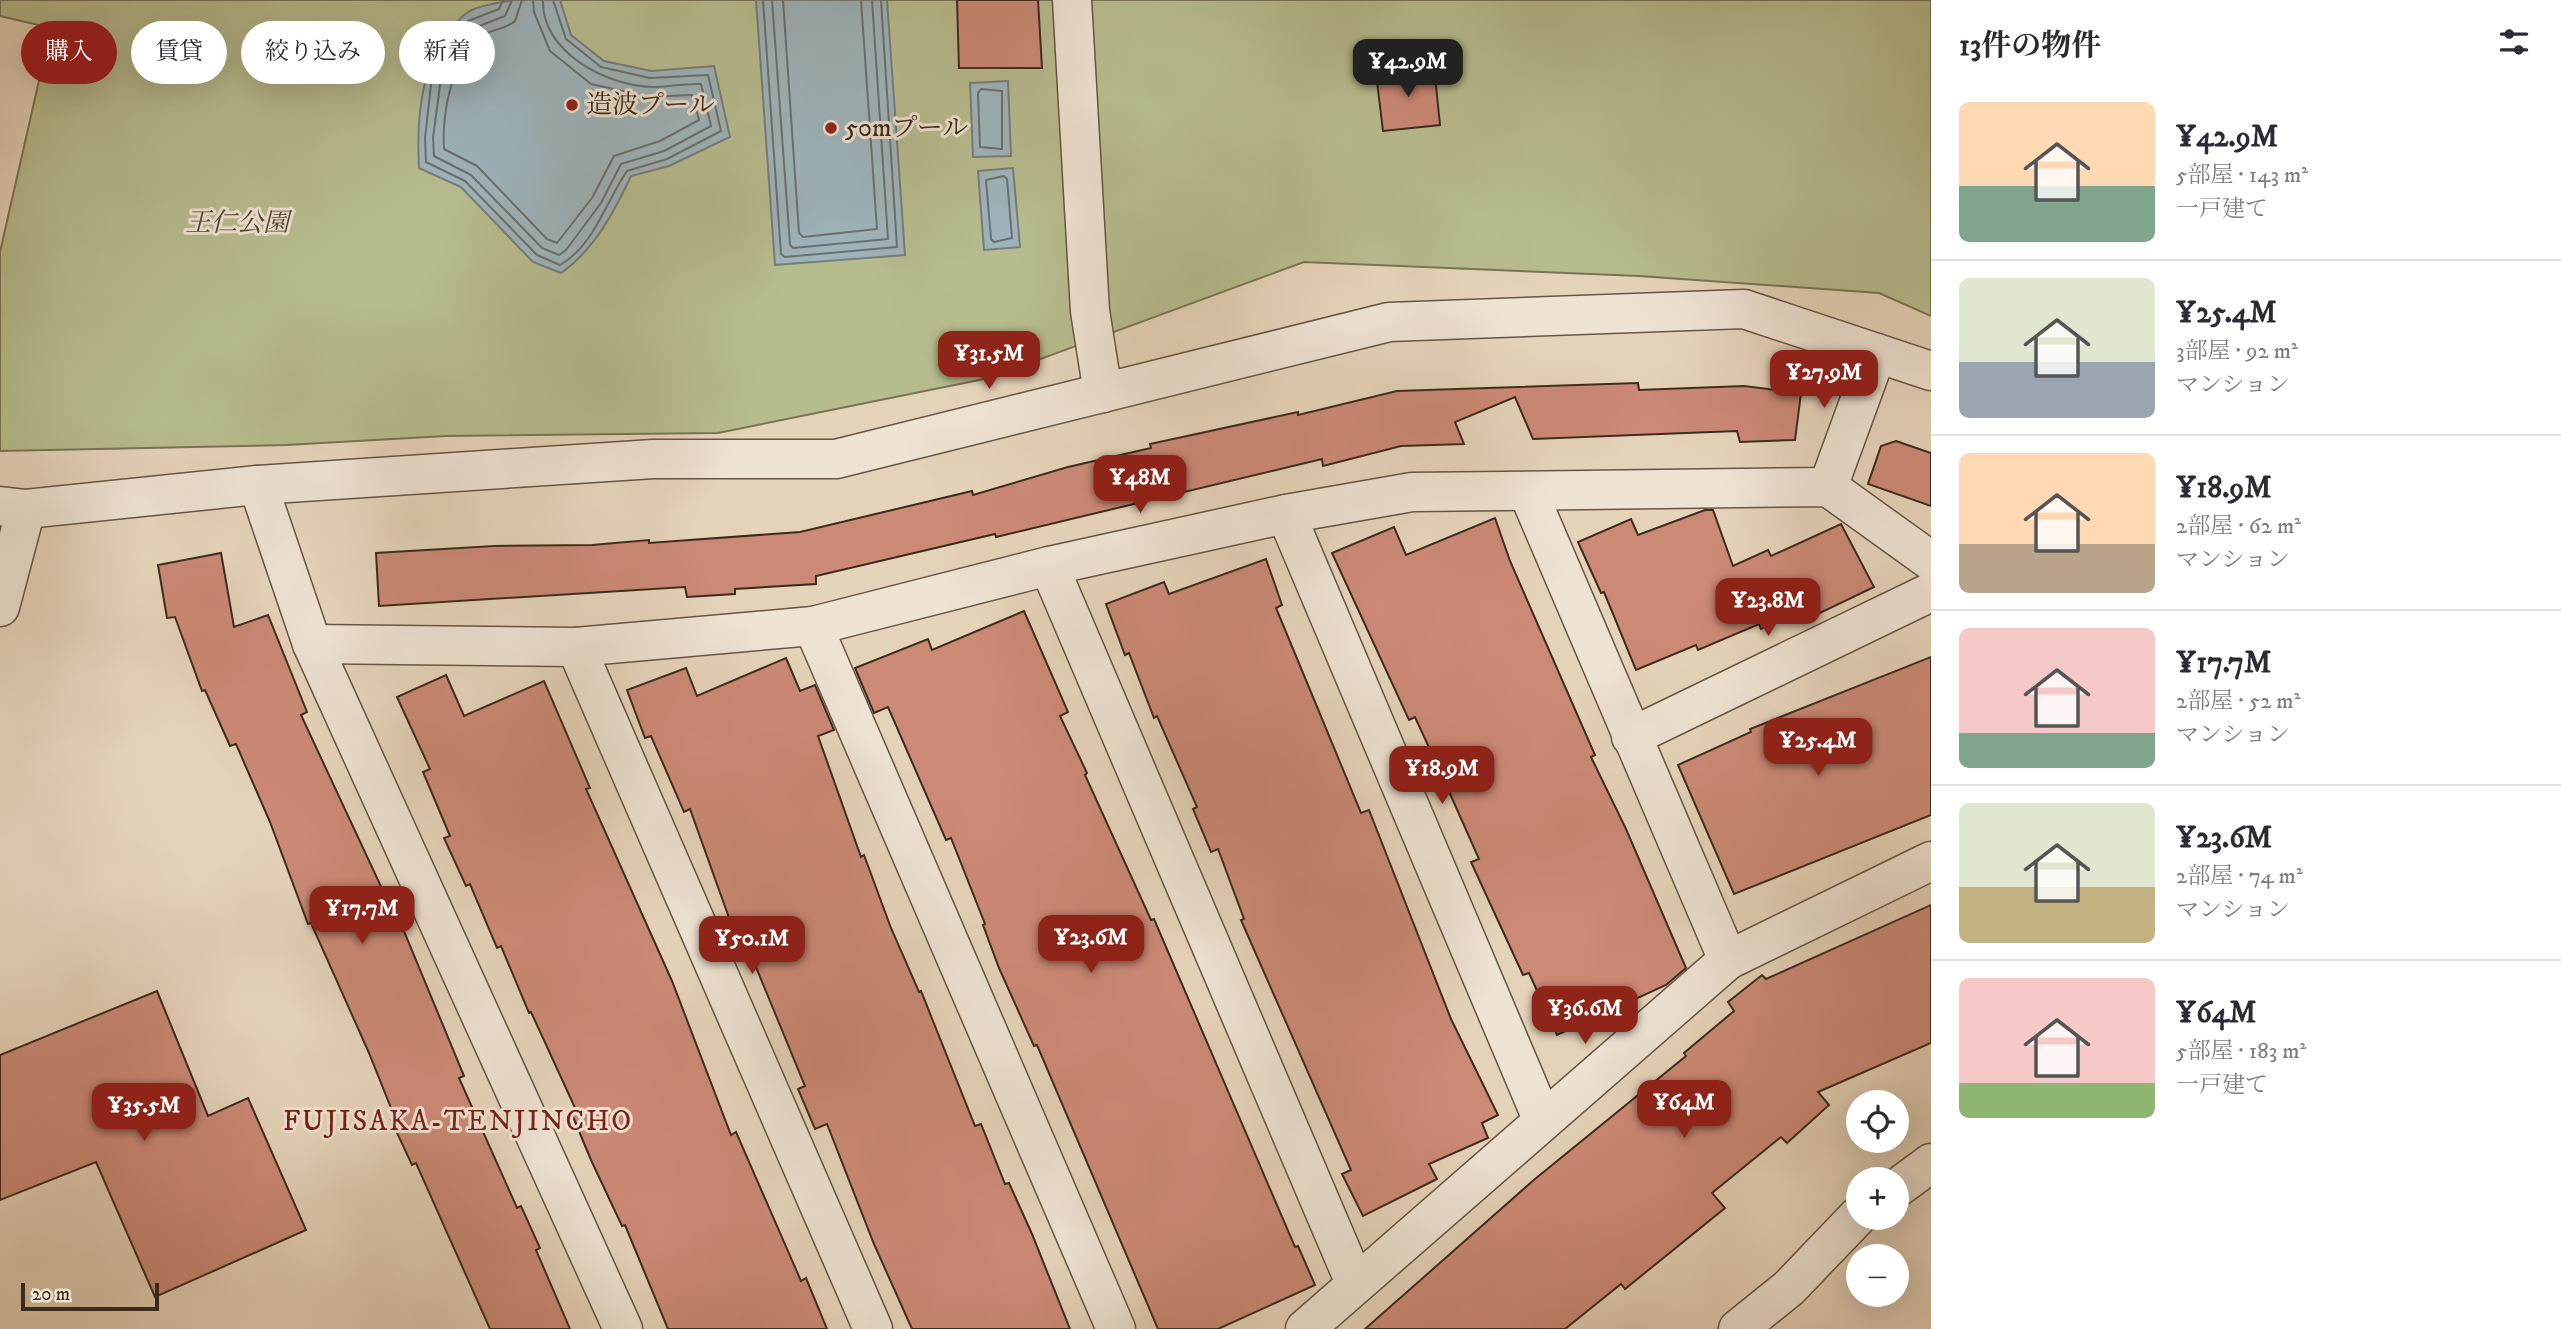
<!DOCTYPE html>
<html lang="ja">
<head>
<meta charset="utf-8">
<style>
	:root { --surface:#fff; --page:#f7f7f7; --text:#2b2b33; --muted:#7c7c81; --line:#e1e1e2; --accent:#8f2418 }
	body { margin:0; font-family:"IM FELL DW Pica","Noto Serif JP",serif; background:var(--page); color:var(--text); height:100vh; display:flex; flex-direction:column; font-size:26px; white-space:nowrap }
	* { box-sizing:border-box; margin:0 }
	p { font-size:23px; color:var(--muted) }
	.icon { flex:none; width:38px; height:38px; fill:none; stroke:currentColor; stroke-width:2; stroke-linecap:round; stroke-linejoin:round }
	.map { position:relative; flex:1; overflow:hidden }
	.panel { display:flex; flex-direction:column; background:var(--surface); width:630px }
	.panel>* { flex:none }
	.banner { position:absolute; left:21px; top:21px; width:665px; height:63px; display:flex; gap:14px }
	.fabs { position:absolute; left:1846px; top:1090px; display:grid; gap:14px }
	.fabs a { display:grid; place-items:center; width:63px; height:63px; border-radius:50%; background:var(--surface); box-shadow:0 7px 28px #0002; font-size:35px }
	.scale { position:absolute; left:21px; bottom:18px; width:138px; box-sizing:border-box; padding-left:7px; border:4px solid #3b2b1d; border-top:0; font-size:19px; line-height:24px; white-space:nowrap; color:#3b2b1d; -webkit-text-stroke:5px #eee2d2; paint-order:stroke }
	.price { position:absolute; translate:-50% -60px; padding:0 16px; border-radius:14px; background:var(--accent); color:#fff; font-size:23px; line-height:46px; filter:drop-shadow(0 2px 4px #0008) }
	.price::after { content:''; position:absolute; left:50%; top:42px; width:21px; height:16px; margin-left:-10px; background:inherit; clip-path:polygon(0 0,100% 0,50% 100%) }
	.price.selected { background:#222; color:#fff }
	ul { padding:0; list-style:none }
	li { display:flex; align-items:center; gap:21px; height:175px; padding:0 28px }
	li+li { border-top:2px solid var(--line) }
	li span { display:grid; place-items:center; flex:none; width:196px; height:140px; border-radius:10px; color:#555 }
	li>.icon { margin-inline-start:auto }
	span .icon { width:84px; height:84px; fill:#fffc; stroke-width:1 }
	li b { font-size:30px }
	h2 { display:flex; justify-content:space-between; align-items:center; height:84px; padding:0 28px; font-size:30px }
	.tag { padding:0 24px; border-radius:32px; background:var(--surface); box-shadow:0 7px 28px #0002; font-size:24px; line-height:63px }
	.tag.selected { background:var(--accent); color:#fff }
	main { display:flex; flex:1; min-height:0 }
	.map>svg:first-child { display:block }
	.green { fill:#b7bc8e; stroke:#797456; stroke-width:2 }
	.water { fill:#9db4bc; stroke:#767d7c; stroke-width:2 }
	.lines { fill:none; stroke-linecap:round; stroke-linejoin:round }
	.shore { stroke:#6c706c; stroke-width:2 }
	.building { fill:#cc8976; stroke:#3b2b1d; stroke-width:2 }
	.minor-casing { stroke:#654; stroke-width:41 }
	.minor { stroke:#eee2d2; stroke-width:38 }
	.poi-dot { fill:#8f2418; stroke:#eee2d2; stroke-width:2.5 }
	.labels { text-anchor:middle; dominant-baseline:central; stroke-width:6; stroke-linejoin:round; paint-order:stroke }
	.poi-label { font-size:26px; fill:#3b2b1d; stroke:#eee2d2; text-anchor:start }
	.park-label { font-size:26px; font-style:italic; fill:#544834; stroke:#eee2d2 }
	.neighbourhood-label { font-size:28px; letter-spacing:2px; fill:#7a1f14; stroke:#eee2d2 }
</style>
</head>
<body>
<main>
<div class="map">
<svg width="1931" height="1329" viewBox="0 0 1931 1329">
	<rect width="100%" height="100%" fill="#e5d3b9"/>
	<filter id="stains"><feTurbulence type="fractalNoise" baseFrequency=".00286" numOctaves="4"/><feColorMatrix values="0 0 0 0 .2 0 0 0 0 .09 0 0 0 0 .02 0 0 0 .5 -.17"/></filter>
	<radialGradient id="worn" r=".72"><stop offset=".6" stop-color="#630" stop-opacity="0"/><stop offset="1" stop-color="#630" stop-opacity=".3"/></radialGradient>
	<polygon class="green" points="0,0 1931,0 1931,316 1879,293 1639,276 1304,262 989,378 718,433 446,436 286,445 0,451 0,252 51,28 0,16"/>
	<g class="water">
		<path d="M514,0H560L571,35L604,61L651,71L714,66L730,137L669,166L631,176C614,212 594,250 561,273L533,262L461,187L419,168C416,114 421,56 463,16C474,5 499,3 514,0Z"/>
		<polygon points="756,0 887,0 905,255 775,265"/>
		<polygon points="1008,81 1011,156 973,157 970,83"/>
		<polygon points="1013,168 1020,247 984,250 978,171"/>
	</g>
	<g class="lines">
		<g class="shore">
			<path d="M503,0L499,9L468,21L432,76L425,138L426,162L465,181L537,255L560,265C594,246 606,201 627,171L667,159L721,131L708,75L650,78L601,67L566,39L553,0"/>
			<path d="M512,0L505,16L474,28L441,78L433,138L434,156L471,175L542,248L559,255L566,250L601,203L621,164L664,151L711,126L701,84C684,83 668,87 652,87C607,86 541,52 543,0"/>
			<path d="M522,0L515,21C505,30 490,29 480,37C451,60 442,114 444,149L477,166L547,239L557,243L592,198L614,156L660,141L699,120L692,95L649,97L591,84L550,51L534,12L533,0"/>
			<polyline points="763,0 781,254 785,257 897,247 881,0"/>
			<polyline points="772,0 790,245 793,248 888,239 872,0"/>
			<polyline points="783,0 799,233 803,237 877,229 861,0"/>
			<polygon points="981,89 1002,91 1002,149 980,147 978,93"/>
			<polygon points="1004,176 1007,179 1012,238 994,242 991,239 986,180"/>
		</g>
	</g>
	<g class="building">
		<polygon points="957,0 1038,0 1042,68 959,68"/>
		<polygon points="1434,66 1440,125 1383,131 1376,73"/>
		<polygon points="1638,383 1639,390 1744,386 1801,393 1795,440 1740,442 1737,431 1533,439 1515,397 1455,422 1464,444 1401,446 1323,466 1322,459 996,537 995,534 816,576 816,584 735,589 735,594 687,597 685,587 379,606 376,553 494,546 592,545 649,540 649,543 800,532 972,491 973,495 1068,467 1151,448 1150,444 1298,412 1298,415 1397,391"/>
		<polygon points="1896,441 1931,453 1931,506 1868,484 1881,446"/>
		<polygon points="1705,510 1713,510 1733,566 1768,550 1771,556 1841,524 1874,587 1820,613 1816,604 1761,629 1759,624 1698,650 1696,645 1636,670 1604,592 1601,593 1578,542 1631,519 1638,535"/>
		<polygon points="1495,518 1510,561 1595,755 1591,757 1626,829 1686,968 1666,985 1557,1035 1529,973 1523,975 1471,862 1479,859 1443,778 1415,717 1409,720 1332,553 1394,527 1406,555"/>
		<polygon points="221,553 234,627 268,615 307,712 301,715 391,908 394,907 464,1076 459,1078 517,1208 521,1206 540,1248 536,1250 570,1329 490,1329 416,1163 412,1165 391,1120 395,1118 369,1053 311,923 308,924 270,822 236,744 230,746 205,690 202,691 175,617 167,618 158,565"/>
		<polygon points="1266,559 1282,605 1276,608 1308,685 1361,813 1369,810 1451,1019 1498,1115 1482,1123 1488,1138 1429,1164 1437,1179 1363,1216 1342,1174 1351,1170 1241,920 1244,919 1218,849 1211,852 1193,809 1197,807 1157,716 1154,718 1129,653 1125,655 1106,604 1164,582 1169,594"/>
		<polygon points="1024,611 1068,712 1060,716 1087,773 1085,775 1151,920 1154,919 1295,1247 1298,1246 1315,1285 1218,1329 1158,1329 1037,1045 1034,1046 999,968 983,925 985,924 951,838 946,840 888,707 874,713 855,668 928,639 932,650"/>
		<polygon points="1931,657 1931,815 1734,894 1678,765 1751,732 1750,729"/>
		<polygon points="786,658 800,691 815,685 834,730 818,736 861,857 864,855 891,928 919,992 921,991 975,1126 981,1124 1005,1184 1009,1183 1032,1234 1070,1329 912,1329 874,1244 827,1124 815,1129 798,1089 805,1086 744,938 737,940 690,809 684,812 651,736 645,738 627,690 686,668 697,696"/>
		<polygon points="446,675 464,716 544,681 590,788 586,789 672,981 731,1135 736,1132 801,1281 806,1278 827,1329 668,1329 625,1225 622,1226 591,1160 571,1112 576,1110 531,1012 529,1013 501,946 497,948 470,884 466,886 444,838 450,836 423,772 430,769 397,697"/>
		<polygon points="1931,905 1931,1043 1818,1092 1829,1105 1787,1143 1781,1137 1712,1193 1725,1208 1625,1289 1621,1284 1565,1329 1365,1329 1535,1179 1686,1056 1684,1053 1734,1011 1728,1002 1762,975 1766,979"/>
		<polygon points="157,991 208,1116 248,1098 306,1230 155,1297 96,1162 0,1200 0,1055"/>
	</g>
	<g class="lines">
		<g class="minor-casing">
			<g id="minor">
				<polyline points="1072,0 1090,311 1103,393"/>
				<polyline points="258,485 312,644 623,1329"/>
				<polyline points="1828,487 1877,353"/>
				<polyline points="1528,492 1728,960"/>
				<polyline points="0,506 26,509 258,485 653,459 836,459 1389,322 1744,309 1931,371"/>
				<polyline points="1286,514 1543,1121"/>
				<polyline points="1049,566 1355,1283"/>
				<polyline points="0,607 26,509"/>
				<polyline points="813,626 1116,1329"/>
				<polyline points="312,644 576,647 813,626 1049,566 1286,514 1412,492 1828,487 1931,561"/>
				<polyline points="576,647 873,1329"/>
				<polyline points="1631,737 1931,592"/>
				<polyline points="1897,1188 1931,1163"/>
				<polyline points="1305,1329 1728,960 1931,861"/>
				<polyline points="1738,1329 1789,1288 1858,1216"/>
			</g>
		</g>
		<use href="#minor" class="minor"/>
	</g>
	<g class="poi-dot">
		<circle cx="572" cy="105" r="7"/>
		<circle cx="831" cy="128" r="7"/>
	</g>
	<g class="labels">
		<g class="poi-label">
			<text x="586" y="105">造波プール</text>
			<text x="845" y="128">50mプール</text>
		</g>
		<g class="park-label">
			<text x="237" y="223">王仁公園</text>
		</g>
		<g class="neighbourhood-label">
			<text x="458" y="1121">FUJISAKA-TENJINCHO</text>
		</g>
	</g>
	<rect width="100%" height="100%" filter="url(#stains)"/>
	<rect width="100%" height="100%" fill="url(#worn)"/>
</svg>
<div class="fabs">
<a><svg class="icon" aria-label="locate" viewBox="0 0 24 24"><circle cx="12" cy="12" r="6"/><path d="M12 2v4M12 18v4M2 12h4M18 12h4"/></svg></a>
<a>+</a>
<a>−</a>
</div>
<div class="scale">20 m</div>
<b class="price selected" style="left:1408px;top:99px">¥42.9M</b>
<b class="price" style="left:989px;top:391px">¥31.5M</b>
<b class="price" style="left:1824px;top:410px">¥27.9M</b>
<b class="price" style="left:1140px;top:515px">¥48M</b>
<b class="price" style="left:1768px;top:638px">¥23.8M</b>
<b class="price" style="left:1818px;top:778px">¥25.4M</b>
<b class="price" style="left:1442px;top:806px">¥18.9M</b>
<b class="price" style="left:362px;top:946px">¥17.7M</b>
<b class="price" style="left:1091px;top:975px">¥23.6M</b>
<b class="price" style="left:752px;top:976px">¥50.1M</b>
<b class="price" style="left:1585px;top:1046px">¥36.6M</b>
<b class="price" style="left:1684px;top:1140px">¥64M</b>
<b class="price" style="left:144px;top:1143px">¥35.5M</b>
<div class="banner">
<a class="tag selected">購入</a>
<a class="tag">賃貸</a>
<a class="tag">絞り込み</a>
<a class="tag">新着</a>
</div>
</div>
<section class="panel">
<h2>13件の物件<svg class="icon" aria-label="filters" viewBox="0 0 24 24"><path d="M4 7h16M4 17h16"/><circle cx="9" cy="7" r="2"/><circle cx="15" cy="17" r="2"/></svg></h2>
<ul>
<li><span style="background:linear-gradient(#ffd9b3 60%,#7fa58c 0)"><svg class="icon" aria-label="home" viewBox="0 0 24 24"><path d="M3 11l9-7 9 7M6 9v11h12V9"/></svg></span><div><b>¥42.9M</b><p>5部屋 · 143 m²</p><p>一戸建て</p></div></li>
<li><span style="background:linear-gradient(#dfe7d0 60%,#9aa5b1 0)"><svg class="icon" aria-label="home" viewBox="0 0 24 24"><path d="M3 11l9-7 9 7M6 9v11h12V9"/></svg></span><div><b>¥25.4M</b><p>3部屋 · 92 m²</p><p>マンション</p></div></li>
<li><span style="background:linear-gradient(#ffd9b3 65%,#b9a48a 0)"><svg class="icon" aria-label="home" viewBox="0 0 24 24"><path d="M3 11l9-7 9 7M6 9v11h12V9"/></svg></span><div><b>¥18.9M</b><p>2部屋 · 62 m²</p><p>マンション</p></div></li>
<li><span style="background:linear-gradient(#f6c9c9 75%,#7fa58c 0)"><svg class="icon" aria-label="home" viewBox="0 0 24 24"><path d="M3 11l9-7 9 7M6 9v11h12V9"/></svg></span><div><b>¥17.7M</b><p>2部屋 · 52 m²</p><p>マンション</p></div></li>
<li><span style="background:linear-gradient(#dfe7d0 60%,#c2b280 0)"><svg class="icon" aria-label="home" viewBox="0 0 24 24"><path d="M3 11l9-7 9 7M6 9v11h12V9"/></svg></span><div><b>¥23.6M</b><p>2部屋 · 74 m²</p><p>マンション</p></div></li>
<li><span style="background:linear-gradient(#f6c9c9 75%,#8fb573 0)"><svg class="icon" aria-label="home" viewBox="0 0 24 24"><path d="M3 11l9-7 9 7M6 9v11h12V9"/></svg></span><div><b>¥64M</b><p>5部屋 · 183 m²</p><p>一戸建て</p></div></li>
</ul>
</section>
</main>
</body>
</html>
